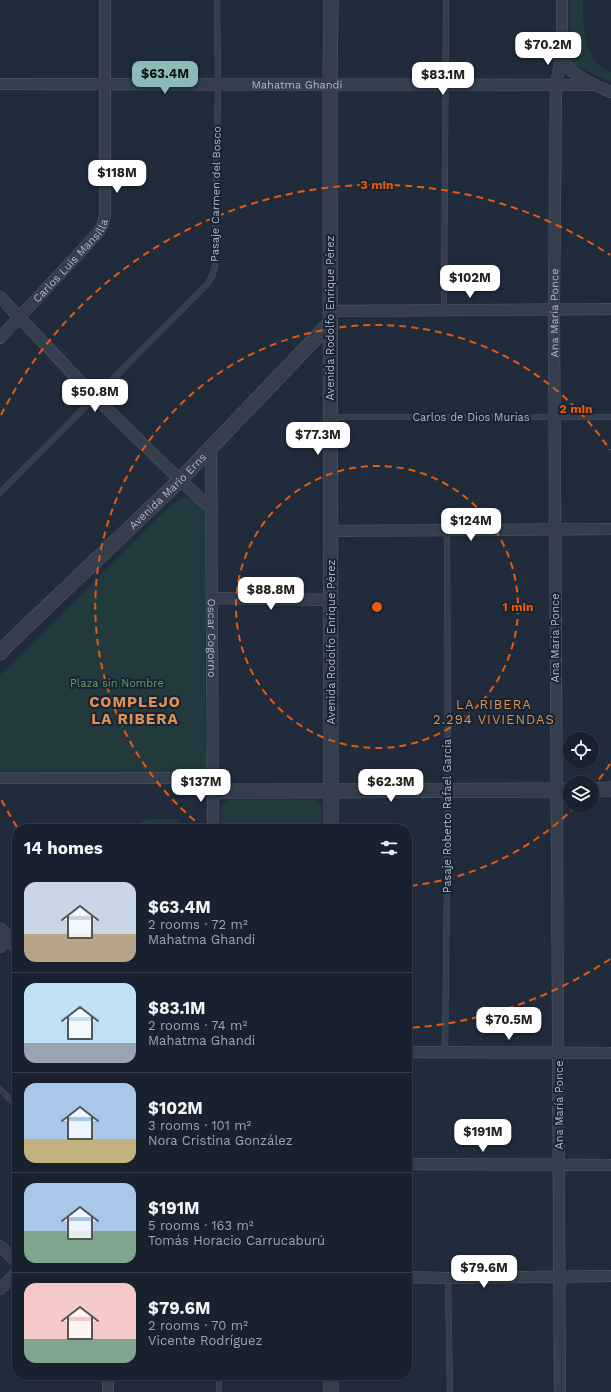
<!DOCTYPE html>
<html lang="en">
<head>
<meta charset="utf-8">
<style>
	:root { --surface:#18212d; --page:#212935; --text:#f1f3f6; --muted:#9fa3aa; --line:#363e49; --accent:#8bbbb9 }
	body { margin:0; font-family:"Work Sans",sans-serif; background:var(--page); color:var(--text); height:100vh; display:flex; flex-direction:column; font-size:15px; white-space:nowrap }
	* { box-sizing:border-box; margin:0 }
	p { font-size:13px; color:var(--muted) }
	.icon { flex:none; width:22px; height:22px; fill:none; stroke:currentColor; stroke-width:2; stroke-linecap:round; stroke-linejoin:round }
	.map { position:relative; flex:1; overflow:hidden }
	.sheet { position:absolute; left:12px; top:824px; width:400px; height:556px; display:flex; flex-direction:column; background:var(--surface); border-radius:16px; box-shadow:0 1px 3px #0004,0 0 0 1px var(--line) }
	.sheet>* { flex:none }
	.controls { position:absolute; left:563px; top:732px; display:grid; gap:8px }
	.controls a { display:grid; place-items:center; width:36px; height:36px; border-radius:50%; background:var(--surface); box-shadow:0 1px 3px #0004,0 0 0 1px var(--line); font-size:20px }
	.price { position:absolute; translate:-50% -34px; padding:0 9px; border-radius:8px; background:#fff; color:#222; font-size:13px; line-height:26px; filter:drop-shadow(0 1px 2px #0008) }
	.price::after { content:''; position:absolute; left:50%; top:24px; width:12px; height:9px; margin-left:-6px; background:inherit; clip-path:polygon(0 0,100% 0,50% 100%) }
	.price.selected { background:var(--accent); color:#111 }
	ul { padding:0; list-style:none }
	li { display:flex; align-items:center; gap:12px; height:100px; padding:0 12px }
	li+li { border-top:1px solid var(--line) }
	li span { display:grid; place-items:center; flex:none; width:112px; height:80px; border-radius:12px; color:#555 }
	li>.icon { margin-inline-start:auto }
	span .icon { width:48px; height:48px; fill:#fffc; stroke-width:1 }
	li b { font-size:17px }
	h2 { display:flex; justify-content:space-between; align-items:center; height:48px; padding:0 12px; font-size:17px }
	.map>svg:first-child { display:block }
	.green { fill:#223a3d }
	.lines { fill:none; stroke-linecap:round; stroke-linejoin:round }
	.service-casing { stroke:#525b6a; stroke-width:6 }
	.minor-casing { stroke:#525b6a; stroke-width:12 }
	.tertiary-casing { stroke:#525b6a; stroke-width:15 }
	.service { stroke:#343e4c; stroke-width:5.5 }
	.minor { stroke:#343e4c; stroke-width:11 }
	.tertiary { stroke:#343e4c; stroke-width:14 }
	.ring { fill:none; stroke:#e8590c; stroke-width:2; stroke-dasharray:7 5 }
	.labels { text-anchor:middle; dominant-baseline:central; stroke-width:4; stroke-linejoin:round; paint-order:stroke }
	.street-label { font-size:11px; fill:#afb8c8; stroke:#192331 }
	.park-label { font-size:11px; fill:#649c71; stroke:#192331 }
	.quarter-label { font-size:13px; letter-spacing:1px; fill:#dd9155; stroke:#192331 }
	.district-label { font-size:15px; font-weight:bold; letter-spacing:1px; fill:#dd9155; stroke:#192331 }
	.centre { fill:#e8590c; stroke:#192331; stroke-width:2 }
	.ring-label { font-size:12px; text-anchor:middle; font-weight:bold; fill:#e8590c; stroke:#192331; stroke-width:4; stroke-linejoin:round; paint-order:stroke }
</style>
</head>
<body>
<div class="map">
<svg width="611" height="1392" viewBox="0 0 611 1392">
	<rect width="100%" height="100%" fill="#202c3c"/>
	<g class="green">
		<path d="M570,0H583C583,27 582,60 611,72V82L574,65L570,56Z"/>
		<path d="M187,497C202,503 203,508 206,523L205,742C206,749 212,771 204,774C199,775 192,773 187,772L0,771V675L174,502Z"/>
		<polygon points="228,800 315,800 322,806 322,829 221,829 220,809"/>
		<polygon points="180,819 180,829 141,829 141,820"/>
	</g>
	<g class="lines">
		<g class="service-casing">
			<g id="service">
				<polyline points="444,311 446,0"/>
				<polyline points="331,417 611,417"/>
				<polyline points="0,493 208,283 213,274 215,265 218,84 217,0"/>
				<polyline points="445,1053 448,790 447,531"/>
				<polyline points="0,1089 17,1106"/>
				<polyline points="448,1278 450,1392"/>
				<polyline points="219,1392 219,1375"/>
			</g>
		</g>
		<g class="minor-casing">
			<g id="minor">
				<path d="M562,52C563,56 564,61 566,64C574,77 598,86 611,92"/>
				<path id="s1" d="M0,84L595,85"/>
				<polyline points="0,297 95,397 180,480 212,509"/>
				<polyline points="330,311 611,309"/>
				<path id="s2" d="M0,338L99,232L103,224L105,215V0"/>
				<path id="s3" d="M211,446L213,829"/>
				<polyline points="331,531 611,529"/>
				<polyline points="212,598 331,600"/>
				<polyline points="0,778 213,778"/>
				<polyline points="0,947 8,938"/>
				<polyline points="407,1052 611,1053"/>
				<polyline points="407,1164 611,1165"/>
				<polyline points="0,1246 17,1262"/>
				<polyline points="407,1277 448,1278 611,1276"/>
				<polyline points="0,1289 17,1272"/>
				<polyline points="108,1375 108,1392"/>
				<path id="s4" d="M560,1392L554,310L556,85L562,52V0"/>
			</g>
		</g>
		<g class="tertiary-casing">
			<g id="tertiary">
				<path id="s5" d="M0,653L7,645L180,480L330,323"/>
				<polyline points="592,790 611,789"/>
				<polyline points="213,791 570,790"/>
				<polyline points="331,829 330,84 331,0"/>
				<polyline points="0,930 17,947"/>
				<polyline points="331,1375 331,1392"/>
			</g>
		</g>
		<use href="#service" class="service"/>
		<use href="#minor" class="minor"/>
		<use href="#tertiary" class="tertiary"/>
	</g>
	<g class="ring">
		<circle cx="377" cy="607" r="141"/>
		<path d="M610 764A281 281 0 0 1 592 788M576 806A281 281 0 0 1 409 886M204 828A281 281 0 1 1 610 450"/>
		<path d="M610 959A422 422 0 0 1 410 1028M17 827A422 422 0 0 1 1 799M1 415A422 422 0 0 1 610 255"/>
	</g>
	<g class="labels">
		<g class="street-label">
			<text stroke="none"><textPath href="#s1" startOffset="297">Mahatma Ghandi</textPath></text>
			<text transform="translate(216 194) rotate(-89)">Pasaje Carmen del Bosco</text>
			<text stroke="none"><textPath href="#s2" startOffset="105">Carlos Luis Mansilla</textPath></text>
			<text stroke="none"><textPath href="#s4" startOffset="1079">Ana María Ponce</textPath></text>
			<text transform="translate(330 318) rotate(-90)">Avenida Rodolfo Enrique Pérez</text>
			<text x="471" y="417">Carlos de Dios Murias</text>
			<text stroke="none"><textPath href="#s5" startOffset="233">Avenida Mario Erns</textPath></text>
			<text stroke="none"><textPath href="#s3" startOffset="192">Oscar Cogorno</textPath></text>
			<text transform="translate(555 638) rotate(-90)">Ana María Ponce</text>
			<text transform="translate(331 642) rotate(-90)">Avenida Rodolfo Enrique Pérez</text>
			<text transform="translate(447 816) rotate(-90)">Pasaje Roberto Rafael García</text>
			<text transform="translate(559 1105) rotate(-90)">Ana María Ponce</text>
		</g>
		<g class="park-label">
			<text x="117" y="683">Plaza sin Nombre</text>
		</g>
		<g class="quarter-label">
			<text x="494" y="704">LA RIBERA<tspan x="494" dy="15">2.294 VIVIENDAS</tspan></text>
		</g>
		<g class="district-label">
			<text x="135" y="702">COMPLEJO<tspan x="135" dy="17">LA RIBERA</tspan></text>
		</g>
	</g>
	<circle cx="377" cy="607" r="6" class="centre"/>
	<g class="ring-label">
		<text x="377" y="189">3 min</text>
		<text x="576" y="413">2 min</text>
		<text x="518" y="611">1 min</text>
	</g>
</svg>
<div class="controls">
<a><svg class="icon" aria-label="locate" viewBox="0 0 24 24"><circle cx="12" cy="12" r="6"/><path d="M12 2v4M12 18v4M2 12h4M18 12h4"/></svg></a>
<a><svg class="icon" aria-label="layers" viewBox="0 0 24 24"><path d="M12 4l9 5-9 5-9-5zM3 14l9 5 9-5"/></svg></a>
</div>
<b class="price" style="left:548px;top:66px">$70.2M</b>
<b class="price selected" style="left:165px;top:95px">$63.4M</b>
<b class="price" style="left:443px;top:96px">$83.1M</b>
<b class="price" style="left:117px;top:194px">$118M</b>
<b class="price" style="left:470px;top:299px">$102M</b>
<b class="price" style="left:95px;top:413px">$50.8M</b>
<b class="price" style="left:318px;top:456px">$77.3M</b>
<b class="price" style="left:471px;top:542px">$124M</b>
<b class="price" style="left:271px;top:611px">$88.8M</b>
<b class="price" style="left:201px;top:803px">$137M</b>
<b class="price" style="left:391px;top:803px">$62.3M</b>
<b class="price" style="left:509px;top:1041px">$70.5M</b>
<b class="price" style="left:483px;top:1153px">$191M</b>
<b class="price" style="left:484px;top:1289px">$79.6M</b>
<section class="sheet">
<h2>14 homes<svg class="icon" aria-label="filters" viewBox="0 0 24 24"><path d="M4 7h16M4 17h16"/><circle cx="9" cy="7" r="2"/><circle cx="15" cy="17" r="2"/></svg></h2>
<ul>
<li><span style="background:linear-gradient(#c9d6e8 65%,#b9a48a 0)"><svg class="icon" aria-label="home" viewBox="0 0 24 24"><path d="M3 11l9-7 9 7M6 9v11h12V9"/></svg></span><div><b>$63.4M</b><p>2 rooms · 72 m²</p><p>Mahatma Ghandi</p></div></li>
<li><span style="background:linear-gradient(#bfe0f5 75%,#9aa5b1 0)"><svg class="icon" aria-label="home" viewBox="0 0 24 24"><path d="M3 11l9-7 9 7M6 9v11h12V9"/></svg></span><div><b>$83.1M</b><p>2 rooms · 74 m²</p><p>Mahatma Ghandi</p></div></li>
<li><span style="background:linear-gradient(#a9c7e8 70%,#c2b280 0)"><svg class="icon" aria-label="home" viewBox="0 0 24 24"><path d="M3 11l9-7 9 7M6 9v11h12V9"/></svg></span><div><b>$102M</b><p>3 rooms · 101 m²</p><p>Nora Cristina González</p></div></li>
<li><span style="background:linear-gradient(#a9c7e8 60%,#7fa58c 0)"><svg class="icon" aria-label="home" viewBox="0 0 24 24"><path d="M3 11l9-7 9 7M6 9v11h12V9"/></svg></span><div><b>$191M</b><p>5 rooms · 163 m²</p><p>Tomás Horacio Carrucaburú</p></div></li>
<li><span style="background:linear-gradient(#f6c9c9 70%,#7fa58c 0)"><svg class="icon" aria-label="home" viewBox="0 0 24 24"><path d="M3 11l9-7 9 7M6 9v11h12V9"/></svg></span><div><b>$79.6M</b><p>2 rooms · 70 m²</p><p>Vicente Rodríguez</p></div></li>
</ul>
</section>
</div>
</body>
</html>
